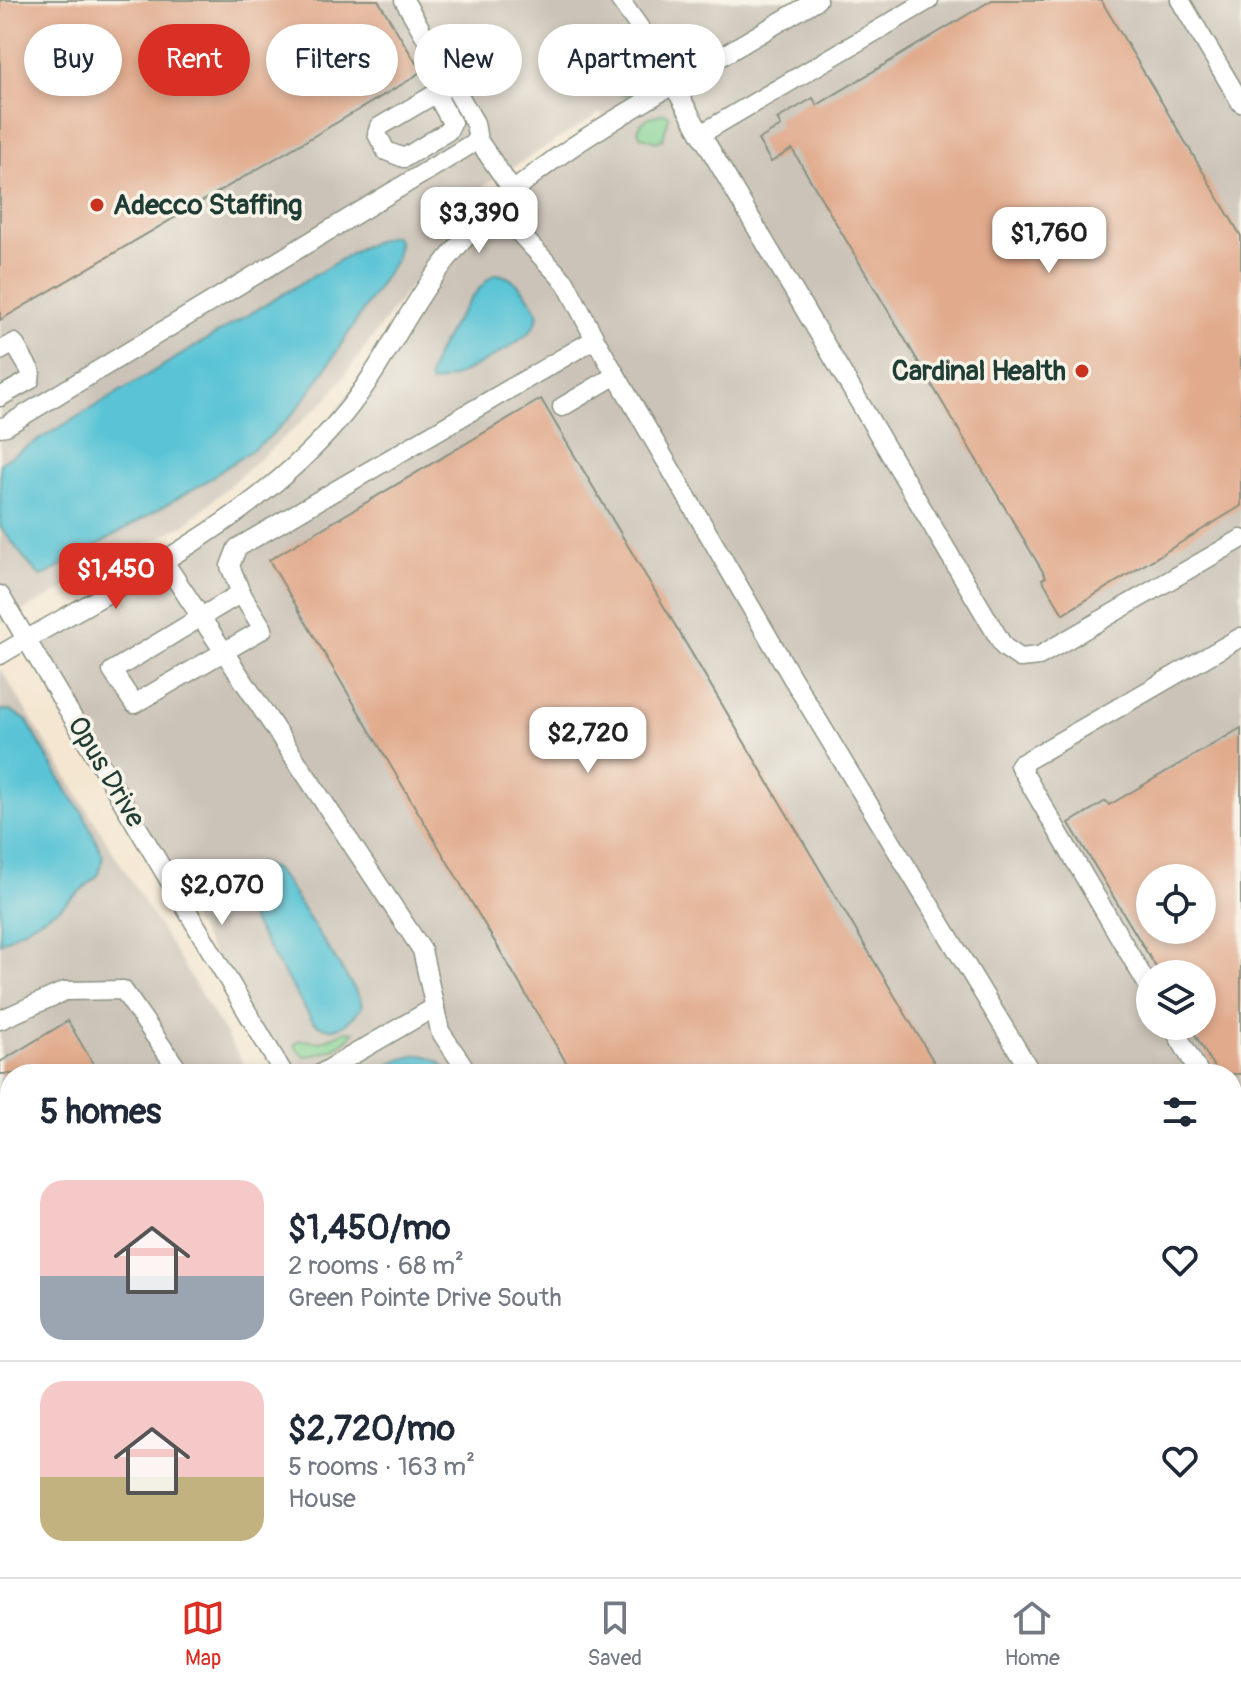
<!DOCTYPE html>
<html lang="en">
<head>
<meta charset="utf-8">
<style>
	:root { --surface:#fff; --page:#f6f6f7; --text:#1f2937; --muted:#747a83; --line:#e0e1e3; --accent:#d93025 }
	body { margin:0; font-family:Pangolin,sans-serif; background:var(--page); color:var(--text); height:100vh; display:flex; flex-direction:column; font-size:30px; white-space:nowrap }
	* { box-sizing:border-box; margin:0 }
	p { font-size:26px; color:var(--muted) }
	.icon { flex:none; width:44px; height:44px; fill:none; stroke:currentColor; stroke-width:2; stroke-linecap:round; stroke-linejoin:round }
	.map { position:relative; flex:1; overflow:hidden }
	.details { position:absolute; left:0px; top:1064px; width:1242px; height:514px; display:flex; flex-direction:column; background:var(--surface); border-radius:32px 32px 0 0; box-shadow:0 4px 12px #0003 }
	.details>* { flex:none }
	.guide { position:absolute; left:24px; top:24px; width:800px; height:72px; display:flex; gap:16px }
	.buttons { position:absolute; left:1136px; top:864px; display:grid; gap:16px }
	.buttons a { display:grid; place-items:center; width:80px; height:80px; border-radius:50%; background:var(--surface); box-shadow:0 4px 12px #0003; font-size:40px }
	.price { position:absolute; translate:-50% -68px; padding:0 18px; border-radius:16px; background:#fff; color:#222; font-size:26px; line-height:52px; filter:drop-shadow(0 2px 4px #0008) }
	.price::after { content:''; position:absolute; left:50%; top:48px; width:24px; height:18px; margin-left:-12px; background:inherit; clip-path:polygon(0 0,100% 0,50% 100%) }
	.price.current { background:var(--accent); color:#fff }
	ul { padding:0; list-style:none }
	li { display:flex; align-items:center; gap:24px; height:200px; padding:0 40px }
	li+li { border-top:2px solid var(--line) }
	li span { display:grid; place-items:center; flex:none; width:224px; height:160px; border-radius:24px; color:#555 }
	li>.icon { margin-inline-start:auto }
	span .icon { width:96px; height:96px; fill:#fffc; stroke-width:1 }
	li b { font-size:34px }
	h2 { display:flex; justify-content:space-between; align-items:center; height:96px; padding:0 40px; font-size:34px }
	.pill { padding:0 28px; border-radius:36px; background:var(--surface); box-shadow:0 4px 12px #0003; font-size:28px; line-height:72px }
	.pill.current { background:var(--accent); color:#fff }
	.tabs { display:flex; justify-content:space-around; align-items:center; height:112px; border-top:2px solid var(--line); background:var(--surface); font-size:22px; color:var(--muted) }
	.tabs a { display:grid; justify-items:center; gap:4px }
	.tabs .current { color:var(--accent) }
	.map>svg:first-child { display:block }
	.industrial { fill:#cbc3b8; fill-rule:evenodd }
	.green { fill:#83d393; stroke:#518864; stroke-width:2 }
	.water { fill:#5ac4d6; stroke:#3c8085; stroke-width:2 }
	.building { fill:#e1aa8c; fill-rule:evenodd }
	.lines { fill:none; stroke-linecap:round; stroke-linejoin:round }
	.minor-casing { stroke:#8a9282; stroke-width:21 }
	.minor { stroke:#fff; stroke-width:18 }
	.poi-dot { fill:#c8321e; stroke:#f7f3e8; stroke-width:3 }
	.labels { text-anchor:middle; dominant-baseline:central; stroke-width:7; stroke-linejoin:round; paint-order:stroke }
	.poi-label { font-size:28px; font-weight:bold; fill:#1f3d34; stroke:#f7f3e8; text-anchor:start }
	.street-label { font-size:28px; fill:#1f3d34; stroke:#f7f3e8 }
</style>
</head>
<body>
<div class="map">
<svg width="1241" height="1577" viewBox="0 0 1241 1577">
	<rect width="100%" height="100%" fill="#f7f3e8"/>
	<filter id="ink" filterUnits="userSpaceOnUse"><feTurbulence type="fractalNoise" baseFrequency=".0125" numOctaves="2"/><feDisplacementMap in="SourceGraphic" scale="16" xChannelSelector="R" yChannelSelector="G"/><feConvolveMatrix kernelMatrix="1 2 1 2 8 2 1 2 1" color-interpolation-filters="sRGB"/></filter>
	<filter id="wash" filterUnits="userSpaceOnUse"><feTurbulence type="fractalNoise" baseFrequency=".006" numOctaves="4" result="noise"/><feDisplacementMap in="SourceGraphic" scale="32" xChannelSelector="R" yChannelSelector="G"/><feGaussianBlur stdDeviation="1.8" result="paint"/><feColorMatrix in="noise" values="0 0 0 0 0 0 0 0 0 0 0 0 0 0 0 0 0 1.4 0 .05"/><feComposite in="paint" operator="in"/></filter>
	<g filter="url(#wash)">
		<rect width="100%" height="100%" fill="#f4e6d0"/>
		<g class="industrial">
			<path d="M0,0H1241V1577H585L586,1568H1232V1074H284L27,639L163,560L295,466L462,242L606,123L600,113L485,185L327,399L187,523L0,623ZM1150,878H1202V930H1150ZM1150,974H1202V1026H1150Z"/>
			<polygon points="0,668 250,1074 10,1074 10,1568 554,1568 558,1574 551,1577 0,1577"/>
		</g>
		<g class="green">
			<circle cx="626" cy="80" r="15"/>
			<polygon points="665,113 669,116 663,139 656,142 640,136 638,130 641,124 649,117"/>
			<path d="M346,1031L354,1032C345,1047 322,1055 304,1056L296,1048L295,1044L300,1040L321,1042Z"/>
		</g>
		<g class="water">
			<path d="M389,236H394L398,241L396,259L319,379L294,413L265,441L202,484L49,573L41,576C29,568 12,540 0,527V463L362,247Z"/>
			<path d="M495,274C516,275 529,296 538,313C537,320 536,325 531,330C519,345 448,384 430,383C424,362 475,286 495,274Z"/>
			<polygon points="0,710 12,711 27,721 67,791 83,813 103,856 99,874 85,887 61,907 0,943"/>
			<path d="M258,863L274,869L285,881L360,998L362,1007C348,1024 333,1039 312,1020L235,893C234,876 243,868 258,863Z"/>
			<path d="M421,1055C436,1057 441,1062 449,1074H378C390,1062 404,1057 421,1055Z"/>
			<polygon points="184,1568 367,1568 370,1577 168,1577"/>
		</g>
		<g id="blocks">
			<g class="building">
				<polygon points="0,0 378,0 421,71 411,79 0,320"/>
				<polygon points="992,0 1101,0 1241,236 1241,506 1063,614 1042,579 1046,577 792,149 771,162 758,140 781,126 777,119 813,98 817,105"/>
				<polygon points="541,399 941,1074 573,1074 269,560"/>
				<path d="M1241,728V1074H1218L1190,1026H1202V974H1160L1069,823L1106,801L1109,805ZM1150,878H1202V930H1150Z"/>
				<polygon points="68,1021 99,1074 0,1074 0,1062"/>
			</g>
		</g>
	</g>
	<g filter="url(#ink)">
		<use href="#blocks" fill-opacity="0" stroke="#8a9282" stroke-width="2"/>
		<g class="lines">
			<g class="minor-casing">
				<g id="minor">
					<polyline points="404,0 475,123 478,140 513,191"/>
					<polyline points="620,0 647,38 701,134 929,0"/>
					<polyline points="1180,0 1241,103"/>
					<polyline points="436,94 452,123 448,131 404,158 386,151 377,134 379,127 452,84"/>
					<polyline points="701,134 1004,647 1020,658 1039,656 1241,539"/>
					<polyline points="595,339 791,676 1032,1074"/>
					<polyline points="0,351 14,343 31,372 30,380 0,397"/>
					<polyline points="562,407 616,375"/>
					<polyline points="0,427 6,426 478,140"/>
					<polyline points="163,560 422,950 440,1031 469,1074"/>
					<polyline points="241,593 263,629 134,704 112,671 241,593 230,566 237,548 595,339 566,283 495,207"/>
					<polyline points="0,595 284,1074"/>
					<path d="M0,655C119,584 255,523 344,414C378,373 400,325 430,282C449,255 473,228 498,205C548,158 607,124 666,89C716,59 767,30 817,0"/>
					<polyline points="1150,989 1019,765 1241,637"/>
					<polyline points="0,1020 65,991 123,990 181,1074"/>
					<polyline points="1172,1026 1200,1074"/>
					<polyline points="320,1074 435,1007"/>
					<polyline points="1232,1129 1241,1144"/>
					<polyline points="0,1253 10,1270"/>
					<polyline points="1232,1284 1241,1301"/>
					<polyline points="1232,1401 1241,1395"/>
					<polyline points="0,1539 10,1556"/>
					<polyline points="17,1568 22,1577"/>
					<polyline points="497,1568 502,1577"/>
					<polyline points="755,1568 761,1577"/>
					<polyline points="585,1577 605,1568"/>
					<polyline points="938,1577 953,1568"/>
				</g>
			</g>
			<use href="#minor" class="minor"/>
		</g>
	</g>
	<g class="poi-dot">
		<circle cx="97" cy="205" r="8"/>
		<circle cx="1082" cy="371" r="8"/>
	</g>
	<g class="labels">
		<g class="poi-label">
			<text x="113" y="205">Adecco Staffing</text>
			<text x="1066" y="371" text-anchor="end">Cardinal Health</text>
		</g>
		<g class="street-label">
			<text transform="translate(106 772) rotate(59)">Opus Drive</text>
		</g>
	</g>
</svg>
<div class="buttons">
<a><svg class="icon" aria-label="locate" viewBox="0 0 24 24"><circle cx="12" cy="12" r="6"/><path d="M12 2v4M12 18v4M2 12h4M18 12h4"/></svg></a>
<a><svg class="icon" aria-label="layers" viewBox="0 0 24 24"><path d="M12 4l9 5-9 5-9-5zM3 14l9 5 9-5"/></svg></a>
</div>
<b class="price" style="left:479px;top:255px">$3,390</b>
<b class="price" style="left:1049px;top:275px">$1,760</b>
<b class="price current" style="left:116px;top:611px">$1,450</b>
<b class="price" style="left:588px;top:775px">$2,720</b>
<b class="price" style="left:222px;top:927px">$2,070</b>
<div class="guide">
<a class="pill">Buy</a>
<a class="pill current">Rent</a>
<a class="pill">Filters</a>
<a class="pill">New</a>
<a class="pill">Apartment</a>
</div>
<section class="details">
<h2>5 homes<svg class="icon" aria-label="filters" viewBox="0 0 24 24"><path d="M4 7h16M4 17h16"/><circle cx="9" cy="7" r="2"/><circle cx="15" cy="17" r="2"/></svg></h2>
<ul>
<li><span style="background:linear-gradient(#f6c9c9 60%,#9aa5b1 0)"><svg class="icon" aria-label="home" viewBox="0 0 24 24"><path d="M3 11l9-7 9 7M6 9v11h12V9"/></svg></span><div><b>$1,450/mo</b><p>2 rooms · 68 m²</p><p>Green Pointe Drive South</p></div><svg class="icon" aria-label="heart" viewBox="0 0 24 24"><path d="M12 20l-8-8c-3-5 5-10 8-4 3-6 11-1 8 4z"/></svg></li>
<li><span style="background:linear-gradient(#f6c9c9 60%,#c2b280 0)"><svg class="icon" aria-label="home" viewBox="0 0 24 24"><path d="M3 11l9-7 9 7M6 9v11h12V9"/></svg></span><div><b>$2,720/mo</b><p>5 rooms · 163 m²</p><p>House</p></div><svg class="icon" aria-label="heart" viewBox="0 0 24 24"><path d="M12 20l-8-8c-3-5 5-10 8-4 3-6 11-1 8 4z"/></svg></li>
</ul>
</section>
</div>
<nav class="tabs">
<a class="current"><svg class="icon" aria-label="map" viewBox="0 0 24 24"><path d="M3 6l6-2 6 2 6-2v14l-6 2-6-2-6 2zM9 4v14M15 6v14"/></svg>Map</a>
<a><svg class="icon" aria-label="saved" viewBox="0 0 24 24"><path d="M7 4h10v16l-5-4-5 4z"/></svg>Saved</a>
<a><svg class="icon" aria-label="home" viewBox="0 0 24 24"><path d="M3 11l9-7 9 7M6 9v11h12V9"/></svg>Home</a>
</nav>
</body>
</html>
